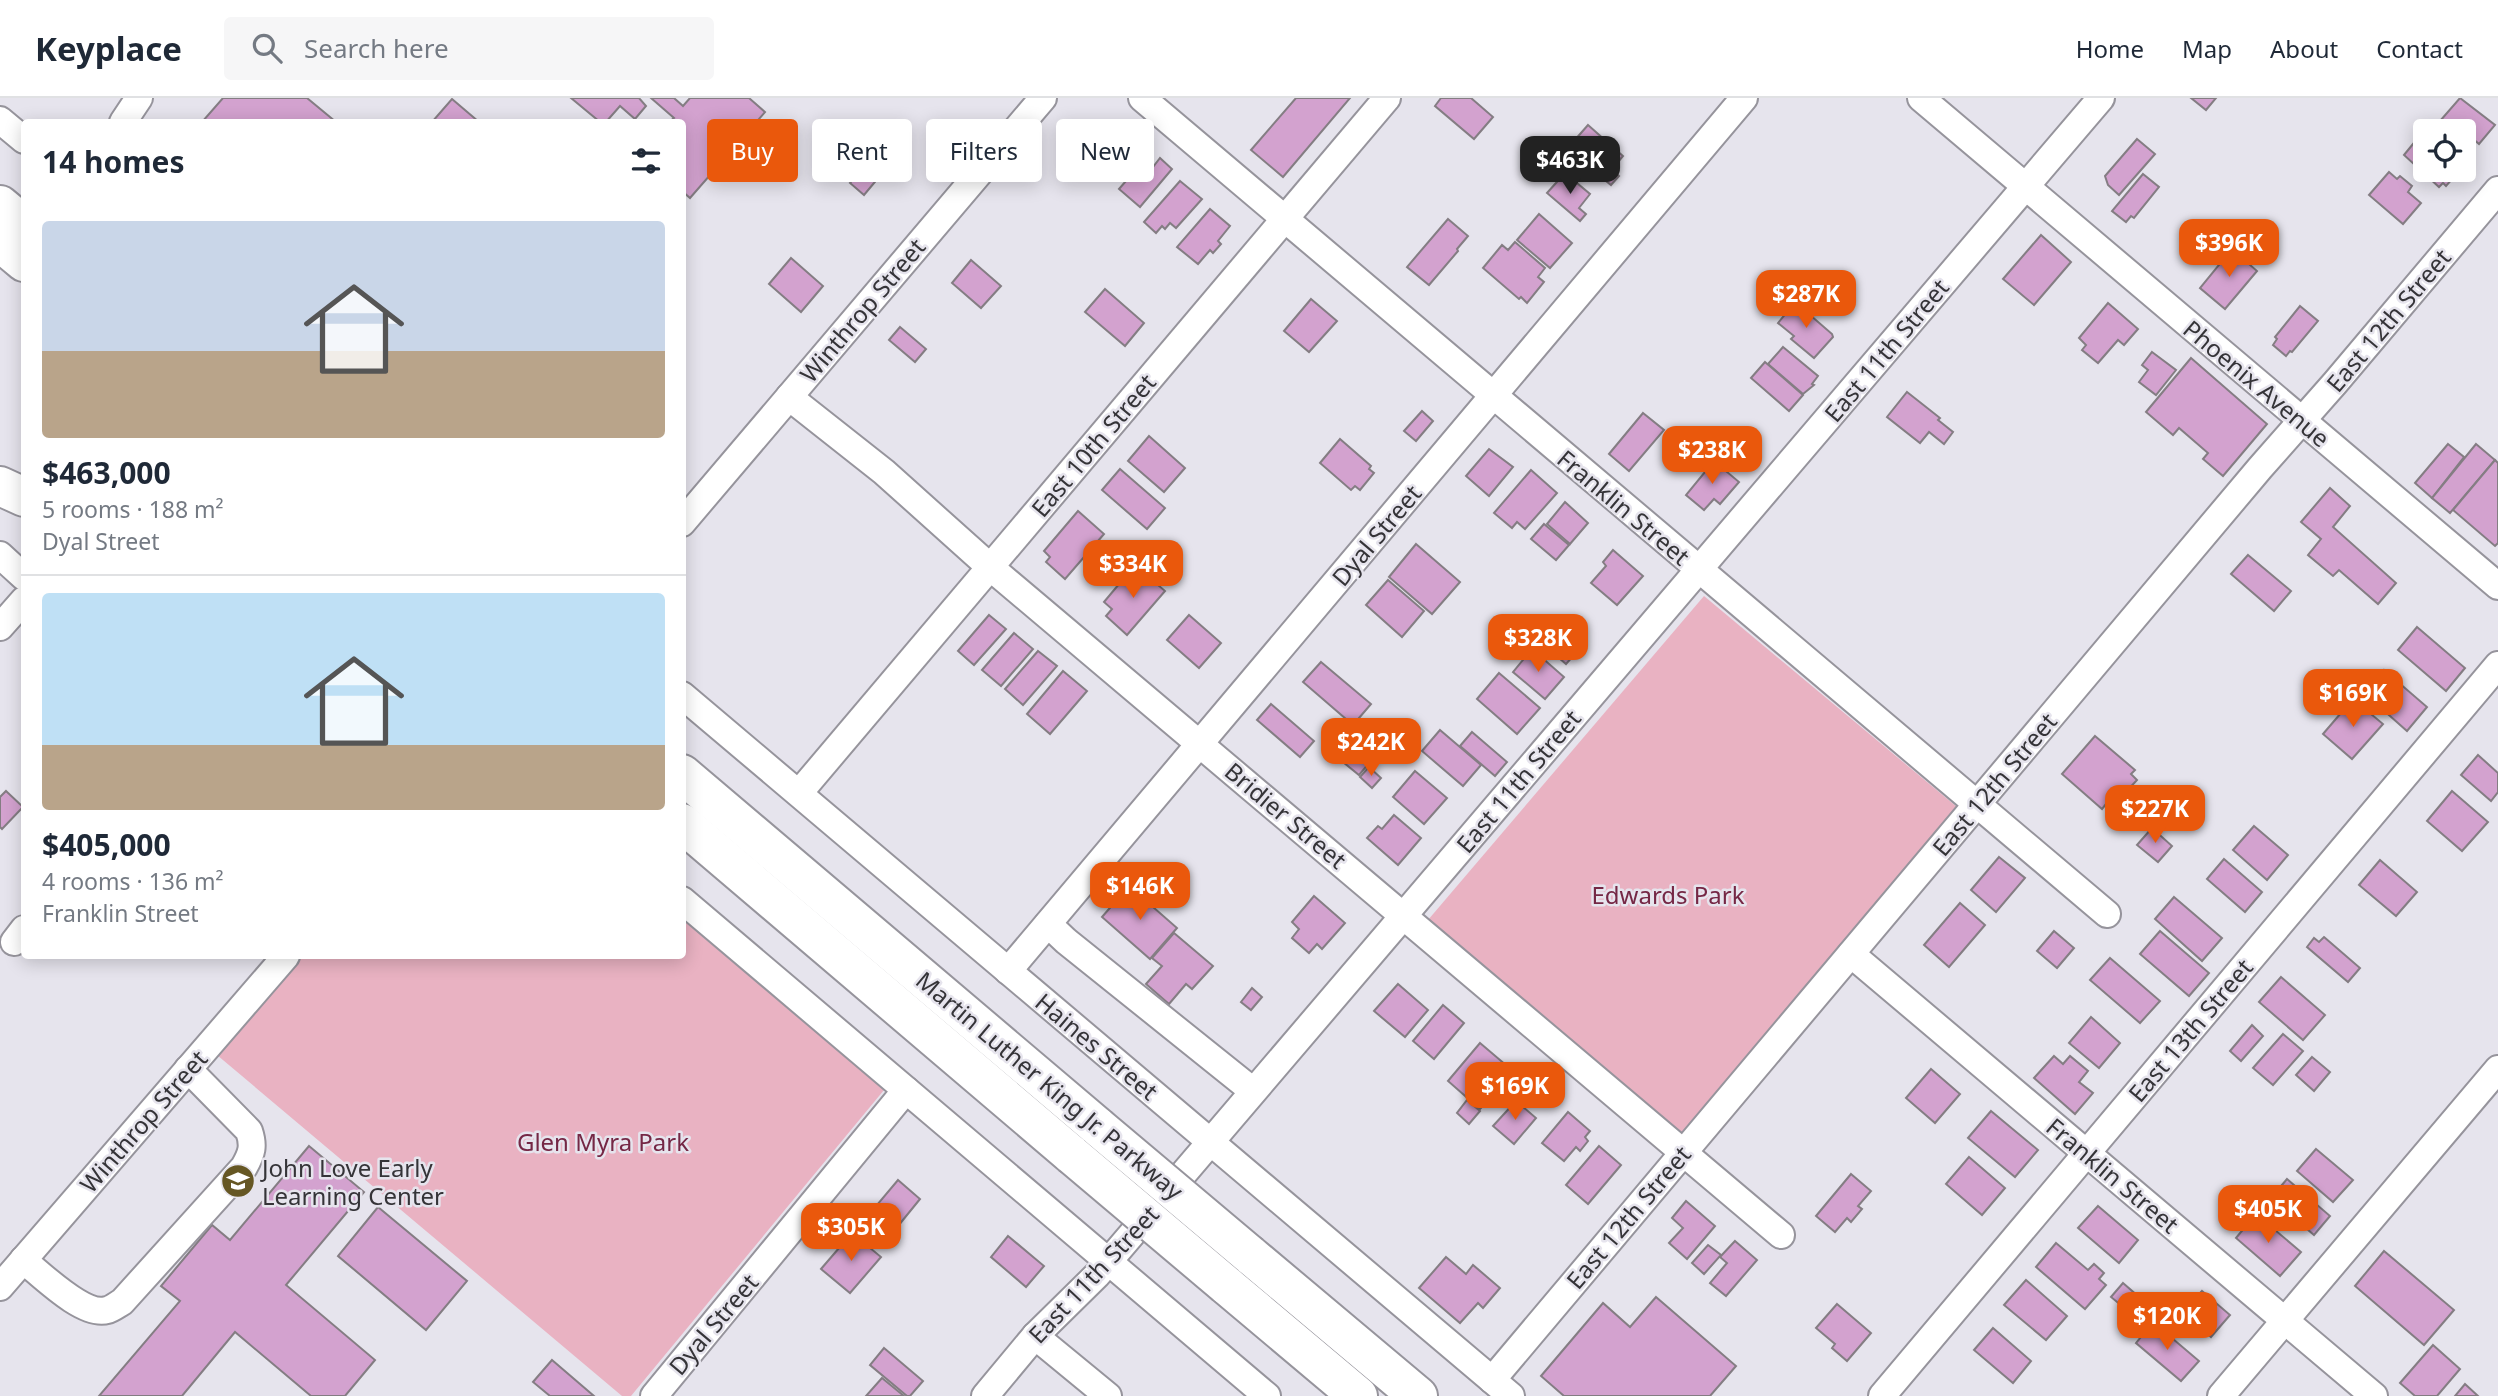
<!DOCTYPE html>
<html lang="en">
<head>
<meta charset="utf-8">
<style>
	:root { --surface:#fff; --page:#f6f6f7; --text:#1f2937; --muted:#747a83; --line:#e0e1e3; --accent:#ea580c }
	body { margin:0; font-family:"Noto Sans",sans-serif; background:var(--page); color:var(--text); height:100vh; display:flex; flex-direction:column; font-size:26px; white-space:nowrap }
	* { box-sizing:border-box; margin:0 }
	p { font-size:23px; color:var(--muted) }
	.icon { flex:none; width:38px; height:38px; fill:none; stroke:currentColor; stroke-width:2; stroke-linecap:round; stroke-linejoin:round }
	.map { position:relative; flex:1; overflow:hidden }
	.sheet { position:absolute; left:21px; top:21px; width:665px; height:840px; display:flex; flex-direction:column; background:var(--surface); border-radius:7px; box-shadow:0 4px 18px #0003 }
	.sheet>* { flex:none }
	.guide { position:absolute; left:707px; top:21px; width:665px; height:63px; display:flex; gap:14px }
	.tools { position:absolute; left:2413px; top:21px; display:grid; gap:14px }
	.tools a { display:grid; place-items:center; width:63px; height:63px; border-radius:7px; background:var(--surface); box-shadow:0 4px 18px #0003; font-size:35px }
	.price { position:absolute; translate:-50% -60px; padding:0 16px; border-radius:14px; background:var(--accent); color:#fff; font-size:23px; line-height:46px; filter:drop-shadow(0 2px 4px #0008) }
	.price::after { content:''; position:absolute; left:50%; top:42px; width:21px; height:16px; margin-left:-10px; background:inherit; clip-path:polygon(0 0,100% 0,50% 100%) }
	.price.on { background:#222; color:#fff }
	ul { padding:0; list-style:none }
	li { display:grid; align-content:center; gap:14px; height:371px; padding:0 21px }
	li+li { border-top:2px solid var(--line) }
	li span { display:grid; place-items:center; height:217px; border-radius:7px; color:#555 }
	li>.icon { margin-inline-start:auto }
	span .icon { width:126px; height:126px; fill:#fffc; stroke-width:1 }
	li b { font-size:30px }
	h2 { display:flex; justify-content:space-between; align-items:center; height:84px; padding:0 21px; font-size:30px }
	.chip { padding:0 24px; border-radius:7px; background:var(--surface); box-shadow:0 4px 18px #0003; font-size:24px; line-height:63px }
	.chip.on { background:var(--accent); color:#fff }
	header { display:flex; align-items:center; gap:42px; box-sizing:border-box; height:98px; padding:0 35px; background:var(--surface); border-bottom:2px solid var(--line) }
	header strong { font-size:33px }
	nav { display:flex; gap:38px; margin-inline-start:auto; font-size:24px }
	.search { width:490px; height:63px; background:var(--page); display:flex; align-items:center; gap:18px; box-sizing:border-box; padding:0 24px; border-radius:7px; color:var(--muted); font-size:26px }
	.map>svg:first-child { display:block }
	.green { fill:#e9b2c2 }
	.building { fill:#d3a2cf; stroke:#847d83; stroke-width:2 }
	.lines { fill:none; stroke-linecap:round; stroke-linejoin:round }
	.minor-casing { stroke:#96949c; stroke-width:30 }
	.highway-casing { stroke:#96949c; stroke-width:42 }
	.minor { stroke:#fff; stroke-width:26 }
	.highway { stroke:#fff; stroke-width:38 }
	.highway-bridge-casing { stroke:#96949c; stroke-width:42; stroke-linecap:butt }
	.highway-bridge { stroke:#fff; stroke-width:38 }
	.labels { text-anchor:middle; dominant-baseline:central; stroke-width:5; stroke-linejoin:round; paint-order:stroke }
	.street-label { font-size:24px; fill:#353438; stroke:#e6e4ed }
	.park-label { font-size:24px; fill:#752745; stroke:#e6e4ed }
	.poi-label { font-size:24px; fill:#353438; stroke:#e6e4ed; text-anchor:start }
</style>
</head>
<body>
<header>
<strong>Keyplace</strong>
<div class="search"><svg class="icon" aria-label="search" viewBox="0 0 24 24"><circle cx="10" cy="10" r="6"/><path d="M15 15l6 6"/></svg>Search here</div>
<nav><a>Home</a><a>Map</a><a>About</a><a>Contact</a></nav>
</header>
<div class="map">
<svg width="2498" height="1298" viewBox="0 0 2498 1298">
	<rect width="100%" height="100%" fill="#e6e4ed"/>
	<g class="green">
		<polygon points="1704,498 1957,709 1683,1036 1428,822"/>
		<polygon points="683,822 884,992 631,1298 622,1298 217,957 303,858 682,858"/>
	</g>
	<g class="building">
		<polygon points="223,0 307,0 336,24 202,24"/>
		<polygon points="571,0 639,0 646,8 635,21 620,8 606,24 600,24"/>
		<polygon points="651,0 674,0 683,8 690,0 749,0 765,14 690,100 682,93 682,24 669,24 674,20"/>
		<polygon points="1296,0 1350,0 1283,79 1251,52"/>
		<polygon points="1441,0 1471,0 1493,19 1474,41 1435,8"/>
		<polygon points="2191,0 2216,0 2206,12"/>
		<polygon points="2460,0 2495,27 2479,46 2464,33 2439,33 2437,31 2442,25 2440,23"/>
		<polygon points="452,1 479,24 432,24"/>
		<polygon points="1588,27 1623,58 1612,71 1619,78 1611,87 1567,51"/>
		<polygon points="2422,35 2426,38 2426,72 2460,72 2446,88 2443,85 2439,89 2404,57"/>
		<polygon points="2137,41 2155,56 2119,97 2108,87 2105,78"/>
		<polygon points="1136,53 1153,69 1160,60 1172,71 1140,109 1119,91 1126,83 1117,75"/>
		<polygon points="865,67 879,79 864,97 850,85"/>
		<polygon points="2389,74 2397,81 2400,78 2412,88 2408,94 2421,105 2403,126 2369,97"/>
		<polygon points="1565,75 1590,96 1579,110 1586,116 1580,123 1547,95"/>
		<polygon points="2143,76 2159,89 2134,120 2131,118 2126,124 2112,113"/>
		<polygon points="1180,83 1202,101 1176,130 1170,125 1165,131 1162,128 1156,135 1144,124"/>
		<polygon points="1210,111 1230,128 1218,143 1221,146 1213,155 1210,152 1198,166 1177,149"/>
		<polygon points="1539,116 1572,145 1550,170 1517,142"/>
		<polygon points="1448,121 1468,138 1457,151 1458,153 1429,187 1407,169"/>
		<polygon points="2041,137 2071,164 2034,207 2003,181"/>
		<polygon points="1515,144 1545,170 1538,179 1544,184 1527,205 1521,199 1519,201 1483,170 1502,147 1508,152"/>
		<polygon points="2232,151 2257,173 2225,211 2200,190"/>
		<polygon points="791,160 823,188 801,214 769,186"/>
		<polygon points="971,162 1001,188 981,210 952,185"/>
		<polygon points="1105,191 1144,225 1125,248 1085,214"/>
		<polygon points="1311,201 1337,223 1309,254 1284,233"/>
		<polygon points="1795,204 1832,236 1833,239 1814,260 1791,241 1794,238 1778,225"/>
		<polygon points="2108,205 2138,231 2124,247 2118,242 2098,265 2082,252 2086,247 2079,240"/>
		<polygon points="2300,208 2318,223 2292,254 2290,253 2286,258 2273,247 2277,241 2275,239"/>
		<polygon points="900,229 926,251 915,264 889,242"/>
		<polygon points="1783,249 1818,278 1812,286 1814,287 1803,296 1768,266"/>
		<polygon points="2152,254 2176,272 2156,297 2139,284 2148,272 2142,267"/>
		<polygon points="2191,260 2267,326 2223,378 2203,361 2208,355 2179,330 2173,337 2146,314"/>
		<polygon points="1765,264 1803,297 1789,313 1751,280"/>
		<polygon points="1907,294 1940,320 1938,322 1953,334 1944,346 1929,334 1920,345 1887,319"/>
		<polygon points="1422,313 1433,323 1416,343 1404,333"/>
		<polygon points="1643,315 1664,332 1629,373 1609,356"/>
		<polygon points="1149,338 1185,370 1164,394 1128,363"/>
		<polygon points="1340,341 1371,368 1369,371 1374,375 1360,392 1355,388 1351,392 1320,365"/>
		<polygon points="2448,346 2464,359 2432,400 2415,385"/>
		<polygon points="2476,346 2495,362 2450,415 2432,400"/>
		<polygon points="1489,351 1513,369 1489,398 1466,378"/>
		<polygon points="2495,362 2498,365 2498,445 2495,448 2453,412"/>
		<polygon points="1714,363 1739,384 1720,406 1714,401 1704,412 1686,397"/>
		<polygon points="1120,371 1165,410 1147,431 1102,392"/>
		<polygon points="1531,372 1557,395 1525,431 1517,424 1512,430 1494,415"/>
		<polygon points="2330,390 2350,408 2333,429 2396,485 2378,506 2339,472 2333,478 2308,457 2321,441 2301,424"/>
		<polygon points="1565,404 1588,425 1570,446 1547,426"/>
		<polygon points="1078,413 1104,436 1065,481 1046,464 1050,459 1044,453"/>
		<polygon points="1544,426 1569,447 1556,462 1531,441"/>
		<polygon points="1416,446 1460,484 1432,516 1389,479"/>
		<polygon points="1613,452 1643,478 1617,507 1591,485 1606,468 1603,464"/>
		<polygon points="2248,457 2291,493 2274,513 2231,476"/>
		<polygon points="1135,467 1165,493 1127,537 1106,518 1112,511 1104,504"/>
		<polygon points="1388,482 1424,513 1402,539 1366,507"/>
		<polygon points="989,517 1006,531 974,567 958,553"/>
		<polygon points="1189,517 1221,545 1199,570 1167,542"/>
		<polygon points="1550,523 1581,549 1566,566 1536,540"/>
		<polygon points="2417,529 2465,570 2446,593 2398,552"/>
		<polygon points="1014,535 1033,551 1001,588 982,572"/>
		<polygon points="1532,551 1564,579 1545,601 1513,574"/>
		<polygon points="1038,553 1057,568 1023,607 1005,591"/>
		<polygon points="1321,564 1371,606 1353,627 1303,584"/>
		<polygon points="2384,572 2427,609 2407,633 2364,595"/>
		<polygon points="1063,573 1087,593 1050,636 1027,616"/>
		<polygon points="1499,575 1540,610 1517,636 1477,601"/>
		<polygon points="2353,601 2383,626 2352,661 2323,636"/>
		<polygon points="1271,606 1314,643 1300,659 1257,622"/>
		<polygon points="1440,632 1481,667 1463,688 1422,653"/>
		<polygon points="1472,634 1507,664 1495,678 1460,648"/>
		<polygon points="2095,638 2135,672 2131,676 2137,682 2125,695 2119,690 2102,711 2062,676"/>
		<polygon points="1349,647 1370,664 1359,677 1338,660"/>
		<polygon points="2478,657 2498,675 2498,694 2491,703 2461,677"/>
		<polygon points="1369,669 1381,680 1372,690 1360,679"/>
		<polygon points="1415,673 1447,700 1424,726 1393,699"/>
		<polygon points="6,693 23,709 2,731 0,729 0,699"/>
		<polygon points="2452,693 2488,724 2462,753 2427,723"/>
		<polygon points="1394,717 1421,740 1398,767 1367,740 1378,728 1382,731"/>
		<polygon points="2254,728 2288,757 2267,782 2233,752"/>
		<polygon points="2152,730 2172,748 2158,764 2137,747"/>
		<polygon points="1999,759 2025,780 1996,814 1971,792"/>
		<polygon points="2224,761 2262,794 2245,814 2207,781"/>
		<polygon points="2380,762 2417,794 2396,818 2359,787"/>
		<polygon points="1129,788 1177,830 1150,861 1102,819"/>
		<polygon points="1314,798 1345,825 1322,851 1317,846 1309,855 1292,840 1299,831 1292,824"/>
		<polygon points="2174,799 2222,840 2202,863 2155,821"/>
		<polygon points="1960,805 1985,827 1949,869 1924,847"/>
		<polygon points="2054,833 2074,850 2057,870 2037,853"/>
		<polygon points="2160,833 2209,875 2189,898 2140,856"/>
		<polygon points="1174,835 1213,868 1192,891 1186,886 1169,906 1146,886 1162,868 1152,860"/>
		<polygon points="2324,839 2360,870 2348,884 2307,849 2314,840 2319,844"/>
		<polygon points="2110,860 2160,903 2140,925 2090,882"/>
		<polygon points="2281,879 2325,917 2303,942 2259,904"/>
		<polygon points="1398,886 1428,912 1405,939 1374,913"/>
		<polygon points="1252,890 1262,899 1251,912 1241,904"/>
		<polygon points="1443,907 1464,925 1434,961 1413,943"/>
		<polygon points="2091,919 2120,945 2099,970 2069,945"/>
		<polygon points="2252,927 2263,938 2241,963 2230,953"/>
		<polygon points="2283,936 2303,953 2273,987 2253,970"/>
		<polygon points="1480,945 1513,973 1480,1011 1448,983"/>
		<polygon points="2054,958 2063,966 2070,958 2088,973 2079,984 2093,995 2075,1016 2034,980"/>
		<polygon points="2312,959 2330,974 2314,993 2296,977"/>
		<polygon points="1931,971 1960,996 1935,1025 1906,1000"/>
		<polygon points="1467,1002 1480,1013 1469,1026 1457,1015"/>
		<polygon points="1516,1003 1536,1020 1514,1046 1493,1028"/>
		<polygon points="1991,1013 2038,1052 2015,1079 1968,1040"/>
		<polygon points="1568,1014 1590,1033 1585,1039 1588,1043 1580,1053 1576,1049 1564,1063 1542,1045"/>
		<polygon points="309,1048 364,1094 286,1187 375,1262 345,1298 311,1298 235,1234 182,1298 99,1298 180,1203 161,1188 212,1127 230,1142"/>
		<polygon points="1599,1048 1621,1067 1588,1106 1566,1087"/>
		<polygon points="2316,1051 2353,1082 2333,1104 2297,1073"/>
		<polygon points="1969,1059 2005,1090 1982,1117 1946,1086"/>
		<polygon points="1851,1076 1871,1093 1858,1108 1862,1111 1851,1124 1847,1120 1835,1134 1816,1118"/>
		<polygon points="2287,1081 2330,1118 2314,1137 2271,1100"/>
		<polygon points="898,1082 920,1101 894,1133 871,1114"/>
		<polygon points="1686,1103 1715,1128 1687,1161 1669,1145 1683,1130 1672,1120"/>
		<polygon points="2098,1108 2138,1142 2119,1165 2078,1130"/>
		<polygon points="378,1109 467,1183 426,1232 338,1158"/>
		<polygon points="2256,1116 2301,1154 2280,1178 2236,1140"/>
		<polygon points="852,1135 881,1159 850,1195 821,1171"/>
		<polygon points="1008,1138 1044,1168 1026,1189 991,1159"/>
		<polygon points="1735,1143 1757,1162 1726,1198 1710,1185 1727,1165 1720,1159"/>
		<polygon points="2056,1145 2088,1172 2094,1166 2104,1175 2099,1181 2106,1187 2085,1211 2036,1169"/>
		<polygon points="1708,1147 1721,1157 1704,1176 1692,1165"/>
		<polygon points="2384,1153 2454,1212 2424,1247 2355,1188"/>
		<polygon points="1446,1159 1466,1176 1473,1167 1500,1190 1483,1210 1478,1205 1460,1225 1419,1190"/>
		<polygon points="2026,1182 2067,1218 2046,1242 2004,1207"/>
		<polygon points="2123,1185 2139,1199 2128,1213 2111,1199"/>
		<polygon points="2202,1193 2230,1217 2211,1239 2183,1214"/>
		<polygon points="1656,1199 1736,1268 1710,1298 1564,1298 1541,1278 1603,1205 1630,1229"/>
		<polygon points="1837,1206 1871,1235 1847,1263 1832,1250 1835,1246 1816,1230"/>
		<polygon points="2153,1224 2199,1263 2181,1283 2136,1245"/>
		<polygon points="1993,1230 2031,1263 2013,1285 1974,1252"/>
		<polygon points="2433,1247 2460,1271 2437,1298 2415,1298 2400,1285"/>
		<polygon points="884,1250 923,1283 910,1298 907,1298 870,1267"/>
		<polygon points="552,1262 594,1298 550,1298 533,1284"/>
		<polygon points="882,1280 904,1298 866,1298"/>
		<polygon points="2465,1286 2478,1298 2455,1298"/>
	</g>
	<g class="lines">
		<g class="minor-casing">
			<g id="minor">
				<polyline points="1142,0 2107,816"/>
				<polyline points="1921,0 2498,488"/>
				<polyline points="0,22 24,42"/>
				<polyline points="123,24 139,0"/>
				<polyline points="789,299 884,374 990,469 1781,1137"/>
				<polyline points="682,425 1043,0"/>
				<polyline points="0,457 24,479"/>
				<polyline points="0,529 24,502"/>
				<polyline points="682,597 1511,1298"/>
				<polyline points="799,695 1387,0"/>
				<polyline points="682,802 1267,1298"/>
				<polyline points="1048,826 1066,843 1253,993"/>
				<polyline points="14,844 24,831"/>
				<polyline points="1851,856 2374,1298"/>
				<polyline points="1008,873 1744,0"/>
				<path d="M23,1162C41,1176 83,1219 107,1212C112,1211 118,1206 122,1204L244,1069C252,1055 254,1048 249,1033L188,971"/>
				<polyline points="0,1189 286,858"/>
				<polyline points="1035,1238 1108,1298"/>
				<polyline points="1492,1282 2260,370 2335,285 2498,92"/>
				<polyline points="654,1298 906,992"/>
				<polyline points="985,1298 1035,1238 1097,1177 2101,0"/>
				<polyline points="1882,1298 2498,567"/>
				<polyline points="2221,1298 2498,971"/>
			</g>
		</g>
		<g class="highway-casing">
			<g id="highway">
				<polyline points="0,107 24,127"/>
				<polyline points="0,144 24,164"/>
				<polyline points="0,388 24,399"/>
				<polyline points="682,676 1098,1029"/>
				<polyline points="682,725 1072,1057"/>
				<polyline points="1250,1157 1418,1298"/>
				<polyline points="1226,1187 1358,1298"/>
			</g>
		</g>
		<use href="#minor" class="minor"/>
		<use href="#highway" class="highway"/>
		<g class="highway-bridge-casing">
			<g id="highway-bridge">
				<polyline points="1098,1029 1250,1157"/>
				<polyline points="1072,1057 1226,1187"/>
			</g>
		</g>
		<use href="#highway-bridge" class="highway-bridge"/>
	</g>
	<defs>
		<g id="school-disc" transform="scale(1.75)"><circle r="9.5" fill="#665724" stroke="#e6e4ed"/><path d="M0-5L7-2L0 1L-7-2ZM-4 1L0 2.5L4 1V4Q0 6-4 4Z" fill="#fff"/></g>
	</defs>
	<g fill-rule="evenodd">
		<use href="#school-disc" x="238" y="1083"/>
	</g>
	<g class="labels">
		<g class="street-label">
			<text transform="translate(862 212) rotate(-50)">Winthrop Street</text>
			<text transform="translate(2388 222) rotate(-50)">East 12th Street</text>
			<text transform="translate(1886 252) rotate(-50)">East 11th Street</text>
			<text transform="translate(2257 285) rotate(40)">Phoenix Avenue</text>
			<text transform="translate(1093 347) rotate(-50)">East 10th Street</text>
			<text transform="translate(1624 409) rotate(40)">Franklin Street</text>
			<text transform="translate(1376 437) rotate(-50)">Dyal Street</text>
			<text transform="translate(1518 683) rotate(-50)">East 11th Street</text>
			<text transform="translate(1994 686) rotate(-50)">East 12th Street</text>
			<text transform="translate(1286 717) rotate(40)">Bridier Street</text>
			<text transform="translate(2190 932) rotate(-50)">East 13th Street</text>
			<text transform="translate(1097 948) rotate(40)">Haines Street</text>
			<text transform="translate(1050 987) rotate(40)">Martin Luther King Jr. Parkway</text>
			<text transform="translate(143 1023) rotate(-49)">Winthrop Street</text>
			<text transform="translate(2113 1077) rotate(40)">Franklin Street</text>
			<text transform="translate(1628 1119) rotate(-50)">East 12th Street</text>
			<text transform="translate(1093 1176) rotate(-47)">East 11th Street</text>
			<text transform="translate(713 1226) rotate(-50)">Dyal Street</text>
		</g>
		<g class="park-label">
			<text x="1668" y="796">Edwards Park</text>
			<text x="603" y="1043">Glen Myra Park</text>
		</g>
		<g class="poi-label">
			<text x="262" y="1069">John Love Early<tspan x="262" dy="28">Learning Center</tspan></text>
		</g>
	</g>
</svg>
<div class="tools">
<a><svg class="icon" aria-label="locate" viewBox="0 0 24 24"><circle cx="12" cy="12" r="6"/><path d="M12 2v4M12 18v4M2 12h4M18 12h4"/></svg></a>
</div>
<b class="price on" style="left:1570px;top:98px">$463K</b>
<b class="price" style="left:2229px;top:181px">$396K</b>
<b class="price" style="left:1806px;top:232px">$287K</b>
<b class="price" style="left:1712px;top:388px">$238K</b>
<b class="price" style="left:1133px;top:502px">$334K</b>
<b class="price" style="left:1538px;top:576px">$328K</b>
<b class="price" style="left:2353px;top:631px">$169K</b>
<b class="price" style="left:1371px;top:680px">$242K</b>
<b class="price" style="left:2155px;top:747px">$227K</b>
<b class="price" style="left:1140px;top:824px">$146K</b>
<b class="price" style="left:1515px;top:1024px">$169K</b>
<b class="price" style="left:2268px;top:1147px">$405K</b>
<b class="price" style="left:851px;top:1165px">$305K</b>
<b class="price" style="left:2167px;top:1254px">$120K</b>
<div class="guide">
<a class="chip on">Buy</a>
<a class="chip">Rent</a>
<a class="chip">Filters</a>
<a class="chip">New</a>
</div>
<section class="sheet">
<h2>14 homes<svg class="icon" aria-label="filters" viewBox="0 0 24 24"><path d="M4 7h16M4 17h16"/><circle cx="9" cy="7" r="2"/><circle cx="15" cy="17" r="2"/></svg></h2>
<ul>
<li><span style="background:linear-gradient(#c9d6e8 60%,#b9a48a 0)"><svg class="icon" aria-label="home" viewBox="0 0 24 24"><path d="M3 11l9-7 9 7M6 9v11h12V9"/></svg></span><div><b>$463,000</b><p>5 rooms · 188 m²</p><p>Dyal Street</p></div></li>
<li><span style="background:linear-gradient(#bfe0f5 70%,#b9a48a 0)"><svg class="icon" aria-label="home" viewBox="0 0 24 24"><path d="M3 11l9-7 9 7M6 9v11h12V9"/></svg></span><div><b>$405,000</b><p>4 rooms · 136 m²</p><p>Franklin Street</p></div></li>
</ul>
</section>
</div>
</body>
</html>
